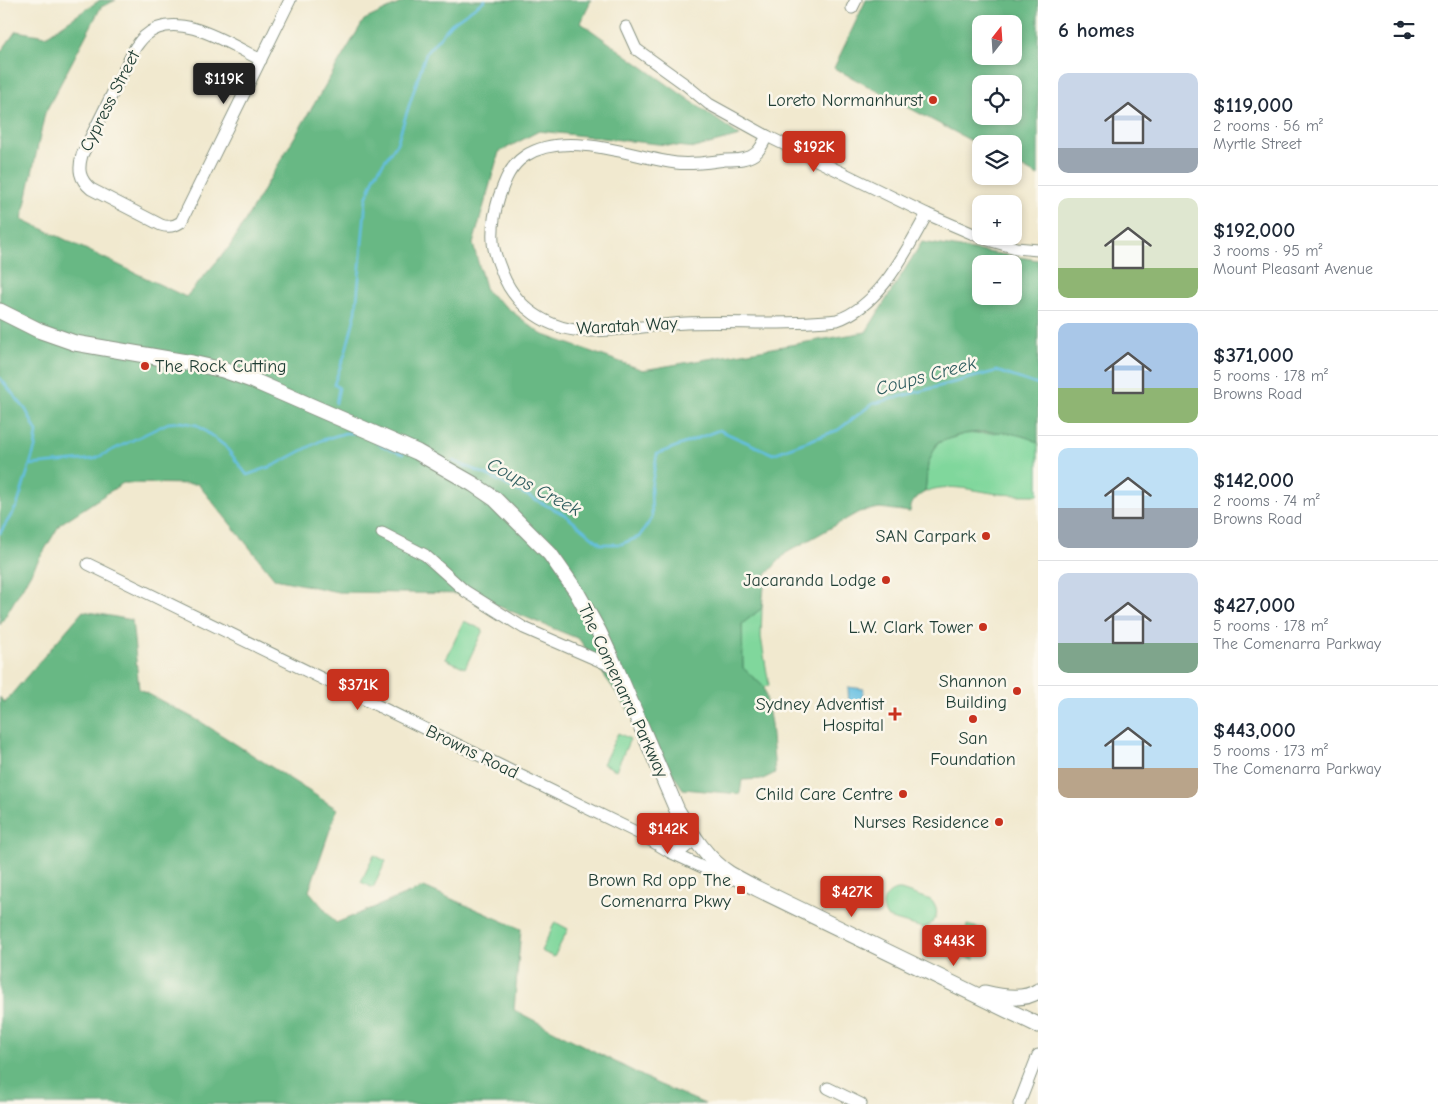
<!DOCTYPE html>
<html lang="en">
<head>
<meta charset="utf-8">
<style>
	:root { --surface:#fff; --page:#f6f6f7; --text:#1f2937; --muted:#747a83; --line:#e0e1e3; --accent:#c8321e }
	body { margin:0; font-family:"Comic Neue",sans-serif; background:var(--page); color:var(--text); height:100vh; display:flex; flex-direction:column; font-size:19px; white-space:nowrap }
	* { box-sizing:border-box; margin:0 }
	p { font-size:16px; color:var(--muted) }
	.icon { flex:none; width:28px; height:28px; fill:none; stroke:currentColor; stroke-width:2; stroke-linecap:round; stroke-linejoin:round }
	.map { position:relative; flex:1; overflow:hidden }
	.details { display:flex; flex-direction:column; background:var(--surface); width:400px }
	.details>* { flex:none }
	.needle { width:32px; rotate:17deg }
	.fabs { position:absolute; left:972px; top:15px; display:grid; gap:10px }
	.fabs a { display:grid; place-items:center; width:50px; height:50px; border-radius:10px; background:var(--surface); box-shadow:0 2px 8px #0003; font-size:25px }
	.price { position:absolute; translate:-50% -42px; padding:0 11px; border-radius:5px; background:var(--accent); color:#fff; font-size:16px; line-height:32px; filter:drop-shadow(0 1px 2px #0008) }
	.price::after { content:''; position:absolute; left:50%; top:30px; width:15px; height:11px; margin-left:-8px; background:inherit; clip-path:polygon(0 0,100% 0,50% 100%) }
	.price.selected { background:#222; color:#fff }
	ul { padding:0; list-style:none }
	li { display:flex; align-items:center; gap:15px; height:125px; padding:0 20px }
	li+li { border-top:1px solid var(--line) }
	li span { display:grid; place-items:center; flex:none; width:140px; height:100px; border-radius:10px; color:#555 }
	li>.icon { margin-inline-start:auto }
	span .icon { width:60px; height:60px; fill:#fffc; stroke-width:1 }
	li b { font-size:21px }
	h2 { display:flex; justify-content:space-between; align-items:center; height:60px; padding:0 20px; font-size:21px }
	main { display:flex; flex:1; min-height:0 }
	.map>svg:first-child { display:block }
	.green { fill:#80d79c; stroke:#508a68 }
	.forest { fill:#68b884; stroke:#447a5c; fill-rule:evenodd }
	.water { fill:#65bfe2; stroke:#427e8b }
	.lines { fill:none; stroke-linecap:round; stroke-linejoin:round }
	.stream { stroke:#65bfe2; stroke-width:2.5 }
	.minor-casing { stroke:#889382; stroke-width:13 }
	.major-casing { stroke:#889382; stroke-width:17 }
	.minor { stroke:#fff; stroke-width:11 }
	.major { stroke:#fff; stroke-width:15 }
	.poi-dot { fill:#c8321e; stroke:#fbf7ec; stroke-width:2 }
	.labels { text-anchor:middle; dominant-baseline:central; stroke-width:5; stroke-linejoin:round; paint-order:stroke }
	.poi-label { font-size:18px; fill:#1f3d34; stroke:#fbf7ec; text-anchor:end }
	.street-label { font-size:18px; fill:#1f3d34; stroke:#fbf7ec }
	.water-label { font-size:19px; font-style:italic; fill:#305e60; stroke:#fbf7ec }
</style>
</head>
<body>
<main>
<div class="map">
<svg width="1038" height="1104" viewBox="0 0 1038 1104">
	<rect width="100%" height="100%" fill="#fbf7ec"/>
	<filter id="ink" filterUnits="userSpaceOnUse"><feTurbulence type="fractalNoise" baseFrequency=".02" numOctaves="2"/><feDisplacementMap in="SourceGraphic" scale="10" xChannelSelector="R" yChannelSelector="G"/><feConvolveMatrix kernelMatrix="1 2 1 2 8 2 1 2 1" color-interpolation-filters="sRGB"/></filter>
	<filter id="wash" filterUnits="userSpaceOnUse"><feTurbulence type="fractalNoise" baseFrequency=".0096" numOctaves="4" result="noise"/><feDisplacementMap in="SourceGraphic" scale="20" xChannelSelector="R" yChannelSelector="G"/><feGaussianBlur stdDeviation="1.12" result="paint"/><feColorMatrix in="noise" values="0 0 0 0 0 0 0 0 0 0 0 0 0 0 0 0 0 1.4 0 .05"/><feComposite in="paint" operator="in"/></filter>
	<g filter="url(#wash)">
		<rect width="100%" height="100%" fill="#f1e9cf"/>
		<g class="green">
			<path d="M1009,432L1032,439L1038,443V495C1025,495 1012,495 999,494C975,491 948,482 925,492L928,464L937,443L964,434Z"/>
			<polygon points="762,608 761,637 769,685 764,687 743,668 742,624"/>
			<polygon points="464,621 483,630 465,668 446,659"/>
			<polygon points="618,733 630,739 616,770 603,764"/>
			<polygon points="374,855 386,861 373,888 361,882"/>
			<path d="M896,890H901L931,900C941,911 937,924 923,928L888,918C879,907 883,894 896,890Z"/>
			<polygon points="555,922 568,929 554,957 541,951"/>
			<polygon points="967,925 982,929 974,959 960,955"/>
		</g>
		<g class="forest">
			<path d="M100,0H116L101,7L45,113L22,219L186,297L230,246L364,20L407,0H591L581,23L740,136L694,148L539,131L499,152L473,244L486,291L541,334L643,370L866,332L922,242L1038,260V443C1021,431 984,430 964,434C955,436 946,440 937,443L928,464L925,492C917,496 910,503 910,512L880,508L859,512L786,553L765,576L762,608L742,624L743,668L764,687L771,724L775,773L763,779L742,780L740,794L683,789L579,639L469,594L338,592L275,579L198,484L123,483L60,524L0,625V53L16,31L46,36ZM981,264H1014V296H981Z"/>
			<path d="M866,0H1038V176L1014,163V144H981V146L834,68ZM981,24H1014V56H981ZM981,84H1014V116H981Z"/>
			<polygon points="83,611 132,620 139,689 201,722 337,809 309,891 336,923 424,887 521,929 514,1010 658,1084 705,1104 0,1104 0,697 4,703"/>
		</g>
		<polygon class="water" points="848,687 864,689 859,709 849,708"/>
		<g class="lines">
			<g class="stream">
				<polyline points="0,378 26,410 37,432 35,448 17,506 0,533"/>
				<polyline points="336,403 339,388 334,384 345,354 356,312 366,199 375,175 397,143 426,53 451,24 485,0"/>
				<polyline points="322,440 345,433 355,433"/>
				<polyline points="376,442 382,446 403,454"/>
				<polyline points="453,461 487,475 565,515 601,544 621,544 639,537 652,518 651,488 657,454 719,430 773,454 838,430 872,404 997,371 1038,385"/>
				<polyline points="30,465 94,459 168,423 181,422 197,425 225,446 247,475 275,465 322,440"/>
			</g>
		</g>
	</g>
	<g filter="url(#ink)">
		<g class="lines">
			<g class="minor-casing">
				<g id="minor">
					<polyline points="852,8 856,0"/>
					<polyline points="626,27 636,49 686,85 709,104 767,136 927,214 985,239 1016,248 1038,250"/>
					<path d="M261,60C231,45 176,7 145,36C141,39 138,44 135,48L82,155C78,169 79,179 91,189L161,225C169,228 175,226 181,222L290,0"/>
					<path d="M767,136C764,141 762,147 757,152C749,160 736,160 725,160C709,162 692,165 676,163C632,157 566,129 525,156C510,166 505,180 499,197C495,210 492,227 493,241C493,250 497,259 500,267C513,307 549,332 592,331C623,330 654,325 686,323C736,321 787,326 837,320C880,306 906,251 927,214"/>
					<polyline points="382,533 425,555 465,591 524,628 616,668"/>
					<polyline points="88,564 640,834 670,852 730,880"/>
					<path d="M654,839C670,843 676,842 689,831"/>
					<polyline points="670,852 681,851 695,839"/>
					<polyline points="828,1088 861,1104"/>
					<polyline points="1019,1104 1038,1055"/>
				</g>
			</g>
			<g class="major-casing">
				<g id="major">
					<path d="M0,311L38,330L75,343L192,363L223,370L254,381L417,452L473,484L495,499L550,554L576,591L599,632L616,668L677,810C691,833 706,859 730,874C739,879 748,884 758,889L1038,1025"/>
					<path d="M985,993C1001,997 1024,1001 1038,991"/>
				</g>
			</g>
			<use href="#minor" class="minor"/>
			<use href="#major" class="major"/>
		</g>
	</g>
	<g class="poi-dot">
		<circle cx="933" cy="100" r="5"/>
		<circle cx="145" cy="366" r="5"/>
		<circle cx="986" cy="536" r="5"/>
		<circle cx="886" cy="580" r="5"/>
		<circle cx="983" cy="627" r="5"/>
		<circle cx="1017" cy="691" r="5"/>
		<path d="M892.5 706.5h5v5h5v5h-5v5h-5v-5h-5v-5h5z"/>
		<circle cx="973" cy="719" r="5"/>
		<circle cx="903" cy="794" r="5"/>
		<circle cx="999" cy="822" r="5"/>
		<rect x="736" y="885" width="10" height="10" rx="2.5"/>
	</g>
	<g class="labels">
		<g class="poi-label">
			<text x="923" y="100">Loreto Normanhurst</text>
			<text x="155" y="366" text-anchor="start">The Rock Cutting</text>
			<text x="976" y="536">SAN Carpark</text>
			<text x="876" y="580">Jacaranda Lodge</text>
			<text x="973" y="627">L.W. Clark Tower</text>
			<text x="1007" y="681">Shannon<tspan x="1007" dy="21">Building</tspan></text>
			<text x="884" y="704">Sydney Adventist<tspan x="884" dy="21">Hospital</tspan></text>
			<text x="973" y="738" text-anchor="middle">San<tspan x="973" dy="21">Foundation</tspan></text>
			<text x="893" y="794">Child Care Centre</text>
			<text x="989" y="822">Nurses Residence</text>
			<text x="731" y="880">Brown Rd opp The<tspan x="731" dy="21">Comenarra Pkwy</tspan></text>
		</g>
		<g class="street-label">
			<text transform="translate(110 101) rotate(-63)">Cypress Street</text>
			<text transform="translate(627 326) rotate(-3)">Waratah Way</text>
			<text transform="translate(623 691) rotate(65)">The Comenarra Parkway</text>
			<text transform="translate(472 752) rotate(26)">Browns Road</text>
		</g>
		<g class="water-label">
			<text transform="translate(926 376) rotate(-15)">Coups Creek</text>
			<text transform="translate(534 487) rotate(28)">Coups Creek</text>
		</g>
	</g>
</svg>
<div class="fabs">
<a><svg class="needle" viewBox="-14 -14 28 28"><path d="M0-13l5 13h-10z" fill="#e53935"/><path d="M0 13l5-13h-10z" fill="#747a83"/></svg></a>
<a><svg class="icon" aria-label="locate" viewBox="0 0 24 24"><circle cx="12" cy="12" r="6"/><path d="M12 2v4M12 18v4M2 12h4M18 12h4"/></svg></a>
<a><svg class="icon" aria-label="layers" viewBox="0 0 24 24"><path d="M12 4l9 5-9 5-9-5zM3 14l9 5 9-5"/></svg></a>
<a>+</a>
<a>−</a>
</div>
<b class="price selected" style="left:224px;top:105px">$119K</b>
<b class="price" style="left:814px;top:173px">$192K</b>
<b class="price" style="left:358px;top:711px">$371K</b>
<b class="price" style="left:668px;top:855px">$142K</b>
<b class="price" style="left:852px;top:918px">$427K</b>
<b class="price" style="left:954px;top:967px">$443K</b>
</div>
<section class="details">
<h2>6 homes<svg class="icon" aria-label="filters" viewBox="0 0 24 24"><path d="M4 7h16M4 17h16"/><circle cx="9" cy="7" r="2"/><circle cx="15" cy="17" r="2"/></svg></h2>
<ul>
<li><span style="background:linear-gradient(#c9d6e8 75%,#9aa5b1 0)"><svg class="icon" aria-label="home" viewBox="0 0 24 24"><path d="M3 11l9-7 9 7M6 9v11h12V9"/></svg></span><div><b>$119,000</b><p>2 rooms · 56 m²</p><p>Myrtle Street</p></div></li>
<li><span style="background:linear-gradient(#dfe7d0 70%,#8fb573 0)"><svg class="icon" aria-label="home" viewBox="0 0 24 24"><path d="M3 11l9-7 9 7M6 9v11h12V9"/></svg></span><div><b>$192,000</b><p>3 rooms · 95 m²</p><p>Mount Pleasant Avenue</p></div></li>
<li><span style="background:linear-gradient(#a9c7e8 65%,#8fb573 0)"><svg class="icon" aria-label="home" viewBox="0 0 24 24"><path d="M3 11l9-7 9 7M6 9v11h12V9"/></svg></span><div><b>$371,000</b><p>5 rooms · 178 m²</p><p>Browns Road</p></div></li>
<li><span style="background:linear-gradient(#bfe0f5 60%,#9aa5b1 0)"><svg class="icon" aria-label="home" viewBox="0 0 24 24"><path d="M3 11l9-7 9 7M6 9v11h12V9"/></svg></span><div><b>$142,000</b><p>2 rooms · 74 m²</p><p>Browns Road</p></div></li>
<li><span style="background:linear-gradient(#c9d6e8 70%,#7fa58c 0)"><svg class="icon" aria-label="home" viewBox="0 0 24 24"><path d="M3 11l9-7 9 7M6 9v11h12V9"/></svg></span><div><b>$427,000</b><p>5 rooms · 178 m²</p><p>The Comenarra Parkway</p></div></li>
<li><span style="background:linear-gradient(#bfe0f5 70%,#b9a48a 0)"><svg class="icon" aria-label="home" viewBox="0 0 24 24"><path d="M3 11l9-7 9 7M6 9v11h12V9"/></svg></span><div><b>$443,000</b><p>5 rooms · 173 m²</p><p>The Comenarra Parkway</p></div></li>
</ul>
</section>
</main>
</body>
</html>
